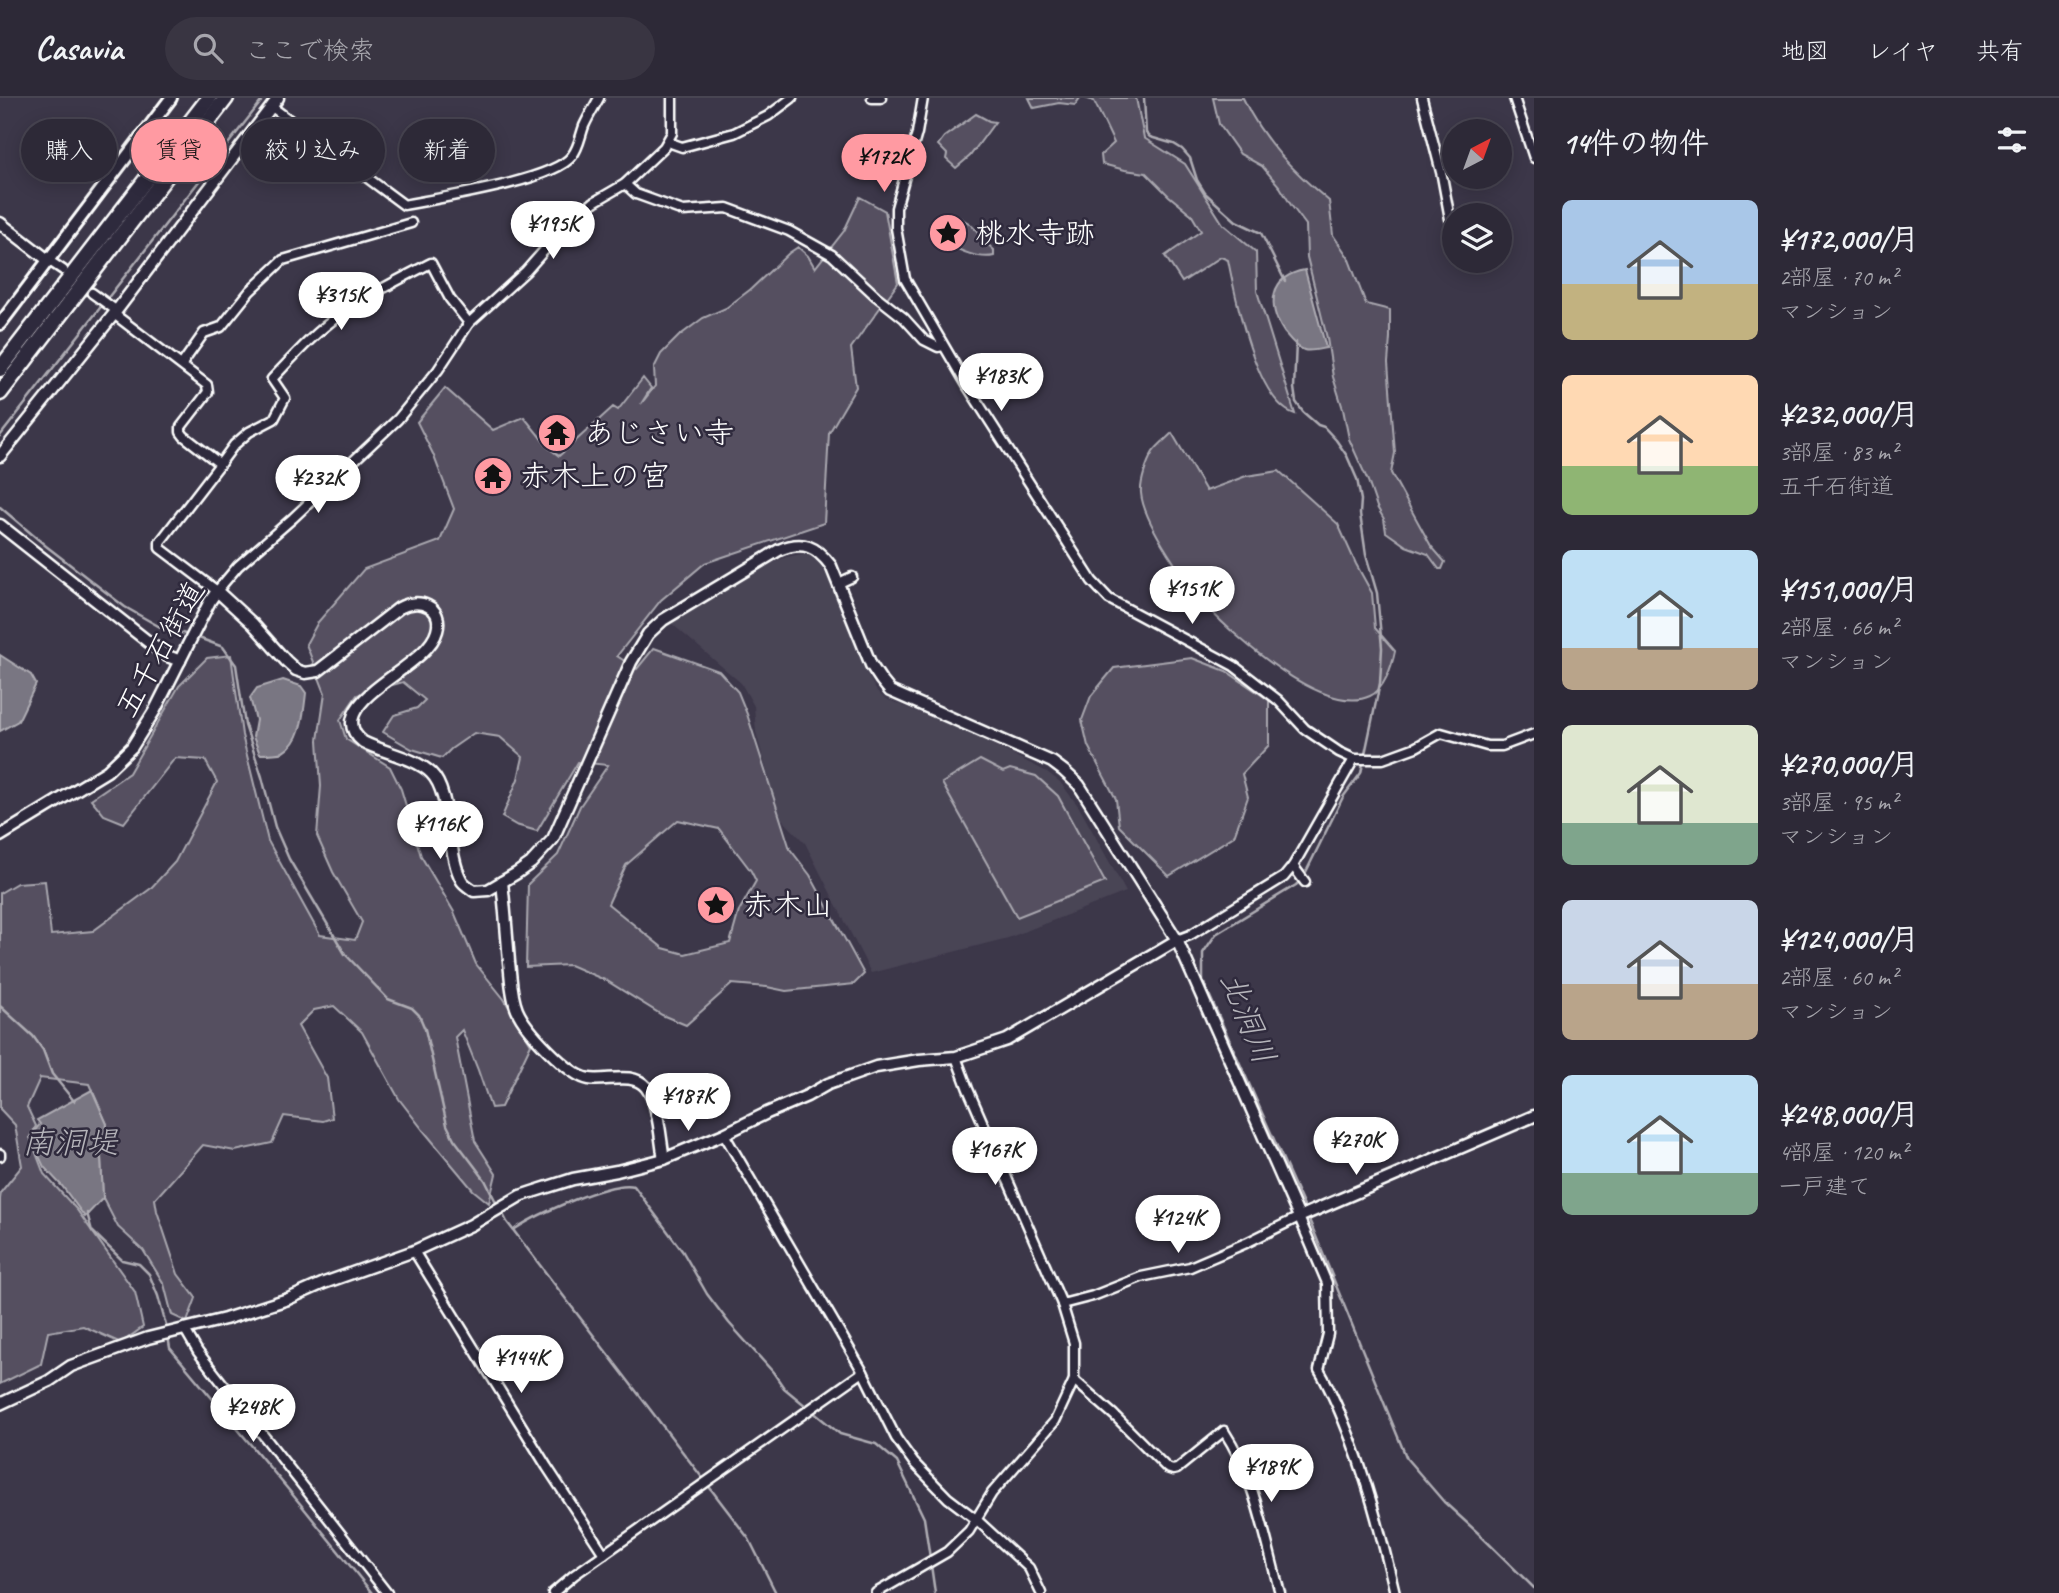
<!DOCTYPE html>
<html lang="ja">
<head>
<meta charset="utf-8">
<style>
	:root { --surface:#2d2937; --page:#393542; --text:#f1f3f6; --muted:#a7a6ad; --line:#484552; --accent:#ff9aa2 }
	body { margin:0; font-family:Caveat,"Klee One",sans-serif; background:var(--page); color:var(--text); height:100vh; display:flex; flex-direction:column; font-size:26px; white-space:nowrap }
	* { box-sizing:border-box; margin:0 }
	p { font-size:23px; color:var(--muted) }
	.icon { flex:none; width:38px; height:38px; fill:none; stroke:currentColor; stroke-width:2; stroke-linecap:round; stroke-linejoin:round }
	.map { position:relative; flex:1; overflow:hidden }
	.panel { display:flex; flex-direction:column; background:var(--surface); width:525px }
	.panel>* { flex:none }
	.hud { position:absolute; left:21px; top:21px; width:665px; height:63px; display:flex; gap:14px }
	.needle { width:46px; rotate:41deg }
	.fabs { position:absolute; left:1442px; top:21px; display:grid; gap:14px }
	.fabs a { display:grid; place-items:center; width:70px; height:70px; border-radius:50%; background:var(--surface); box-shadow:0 4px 18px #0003,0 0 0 2px var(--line); font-size:35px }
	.price { position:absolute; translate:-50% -60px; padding:0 16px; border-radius:24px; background:#fff; color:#222; font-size:23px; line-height:46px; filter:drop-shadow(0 2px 4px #0008) }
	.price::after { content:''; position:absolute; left:50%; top:42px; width:21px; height:16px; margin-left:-10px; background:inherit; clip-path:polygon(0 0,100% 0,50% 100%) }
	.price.selected { background:var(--accent); color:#111 }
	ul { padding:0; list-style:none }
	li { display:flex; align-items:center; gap:21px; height:175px; padding:0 28px }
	li span { display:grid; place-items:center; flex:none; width:196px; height:140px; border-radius:10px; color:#555 }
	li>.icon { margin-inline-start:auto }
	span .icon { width:84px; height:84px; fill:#fffc; stroke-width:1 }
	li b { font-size:30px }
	h2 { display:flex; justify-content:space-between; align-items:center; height:84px; padding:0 28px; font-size:30px }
	.tag { padding:0 24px; border-radius:32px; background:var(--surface); box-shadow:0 4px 18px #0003,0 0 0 2px var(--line); font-size:24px; line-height:63px }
	.tag.selected { background:var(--accent); color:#111 }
	header { display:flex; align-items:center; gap:42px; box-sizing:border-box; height:98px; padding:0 35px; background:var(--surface); border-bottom:2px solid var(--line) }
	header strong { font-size:33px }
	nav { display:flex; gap:38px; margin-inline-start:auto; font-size:24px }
	.search { width:490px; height:63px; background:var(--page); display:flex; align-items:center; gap:18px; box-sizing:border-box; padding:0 24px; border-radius:38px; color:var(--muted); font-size:26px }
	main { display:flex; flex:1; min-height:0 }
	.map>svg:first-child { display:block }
	.built { fill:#494455 }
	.green { fill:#555060; stroke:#aaa8b0; stroke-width:2; fill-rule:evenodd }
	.water { fill:#797682; stroke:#afadb4; stroke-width:2 }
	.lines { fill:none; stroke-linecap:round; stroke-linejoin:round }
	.stream { stroke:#afadb4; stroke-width:2.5 }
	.minor-casing { stroke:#fff; stroke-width:13 }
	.tertiary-casing { stroke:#fff; stroke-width:15 }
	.secondary-casing { stroke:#fff; stroke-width:16 }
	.motorway-casing { stroke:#fff; stroke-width:19 }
	.minor { stroke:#2f2a3d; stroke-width:8 }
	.tertiary { stroke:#2f2a3d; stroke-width:10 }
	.secondary { stroke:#2f2a3d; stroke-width:10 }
	.motorway { stroke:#2f2a3d; stroke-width:14 }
	.labels { text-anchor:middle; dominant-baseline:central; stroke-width:5; stroke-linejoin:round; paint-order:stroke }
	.poi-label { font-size:30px; fill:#fff; stroke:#2f2a3d; text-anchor:start }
	.street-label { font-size:30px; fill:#fff; stroke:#2f2a3d }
	.water-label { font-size:32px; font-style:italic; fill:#b5b4ba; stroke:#2f2a3d }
</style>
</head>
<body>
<header>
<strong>Casavia</strong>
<div class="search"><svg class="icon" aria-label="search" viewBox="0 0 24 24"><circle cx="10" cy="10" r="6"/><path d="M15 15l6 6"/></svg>ここで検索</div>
<nav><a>地図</a><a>レイヤ</a><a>共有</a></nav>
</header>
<main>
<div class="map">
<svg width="1534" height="1495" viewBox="0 0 1534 1495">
	<rect width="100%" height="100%" fill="#3c3749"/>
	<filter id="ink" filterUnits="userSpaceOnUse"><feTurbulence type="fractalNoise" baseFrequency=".0143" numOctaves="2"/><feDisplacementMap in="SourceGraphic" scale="14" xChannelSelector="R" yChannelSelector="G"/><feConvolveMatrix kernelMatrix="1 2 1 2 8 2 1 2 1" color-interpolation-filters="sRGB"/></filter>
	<g filter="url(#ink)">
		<polygon class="built" points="802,456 810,458 820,466 831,486 866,574 876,592 884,600 978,639 1047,674 1060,684 1079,709 1126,794 1008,840 871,875 805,745 779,718 756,634 754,608 741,585 671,525 767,467 786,459"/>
		<g class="green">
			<polygon points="1029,0 1080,0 1075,7 1059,5 1034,10"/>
			<path d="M1085,0H1136L1144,40L1185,66L1223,126L1256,154L1257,193L1295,316C1256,305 1235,197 1228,162L1221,159L1182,184L1165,158L1201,133L1191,116L1169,98L1146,75L1125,72L1102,66L1101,57L1114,45L1094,3Z"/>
			<path d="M1213,0H1243C1262,42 1294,74 1329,103L1333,137L1348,159L1366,206L1390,212V240L1388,265L1395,355L1391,375L1431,448L1445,464L1442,471H1439L1428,456L1406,448L1386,434L1384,421L1377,409L1368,383L1349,341L1343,311L1333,279L1327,240L1307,159L1306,127L1291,107L1280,89L1262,68L1240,56L1219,26Z"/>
			<polygon points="976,16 989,23 995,24 970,58 956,70 946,61 947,56 938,47 944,39"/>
			<path d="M860,99L885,113L898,185L851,250L856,289L829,335L824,425L705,465L661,502L617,558L637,571L654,550L719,573L738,594L747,616L790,751L810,777L864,876L854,886L786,893L767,889L732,886L686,927L662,917L607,883L570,867L526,869L528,786L558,757L580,708L608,667L578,664L537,733L516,727L502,719L518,681L523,659L500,639L474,635L451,651L442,660L412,651L383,634L394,617L417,610L425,602L403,584L357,597L340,622L346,641L390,669L401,691L421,758L454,814L476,866L504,901L531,946L501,1009L491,1010L478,972L462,932L455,939L475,1043L496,1076L489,1105L473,1092L423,1032L399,1001L362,934L334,908L314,912L298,928L327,980L332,1020L323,1023L284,1018L272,1045L235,1053L203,1047L155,1101L157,1113L178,1176L196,1200L187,1224L172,1217L164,1186L143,1152L118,1129L103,1100L101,1059L107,1026L89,986L40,980L27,1009L36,1028L30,1039L44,1076L77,1112L135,1194L143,1229L121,1245L83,1228L48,1234L41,1266L0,1286V1101L1,1094L22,1068L15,1027L0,1011V795L17,785L45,783L51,837L93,833L150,791L175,764L217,684L205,662L175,660L124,725L104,717L91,701L129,675L179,588L207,560L231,557L242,637L268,743L320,837L355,842L362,824L333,774L317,738L321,688L318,642L325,595L306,546L318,524L364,471L440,443L454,411L433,356L417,324L445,290L493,332L524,319L549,350L559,358L613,309L618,312L643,280L651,290L641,306L655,288L654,270L661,256L679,238L703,220L726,210L751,191L789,155L798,149L808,158L815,170L844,133ZM678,722L719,731L751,773L756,783L739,813L730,845L685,856L663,850L608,806L626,767Z"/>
			<path d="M953,116L969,125L979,135L978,138L994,152V158C978,162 957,151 942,144V136Z"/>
			<path d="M1172,335L1206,393L1246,378L1279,373L1338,426L1356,466L1372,495L1375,530L1395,553C1392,568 1384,592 1370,598C1325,619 1236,540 1208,510C1188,488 1143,424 1141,395C1140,384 1147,364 1153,354C1158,347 1166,341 1172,335Z"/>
			<polygon points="1192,560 1226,573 1269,602 1269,647 1242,676 1248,699 1234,738 1169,778 1119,728 1116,701 1088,648 1082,622 1091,598 1114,570"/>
			<polygon points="980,662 1003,674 1010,671 1036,678 1058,698 1105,784 1017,819 942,685"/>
		</g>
		<g class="water">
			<path d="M1305,172L1326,250C1320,251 1310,254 1304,252C1296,250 1289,240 1284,234C1267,208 1269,178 1305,172Z"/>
			<polygon points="0,557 31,577 36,586 18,623 0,633"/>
			<path d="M283,582L301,588L306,595C304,612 302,644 283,654C277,656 266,656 260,656L253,639L256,622L250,600L257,590Z"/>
			<polygon points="92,992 107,1026 101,1059 103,1100 85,1119 62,1088 44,1069 30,1039 40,1026 37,1022"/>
		</g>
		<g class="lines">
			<g class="stream">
				<polyline points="1144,0 1146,35 1150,39 1174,46 1182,51 1190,60 1197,82 1205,95 1236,123 1261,135 1285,183"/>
				<polyline points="1296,244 1294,290 1296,304 1303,314 1318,327 1324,329 1336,342 1347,358 1357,381 1361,402 1360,416 1366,457 1377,495 1382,550 1380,585 1361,675 1343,699 1304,778"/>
				<polyline points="0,338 264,0"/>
				<polyline points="0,409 46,448 125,509 160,529 189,537"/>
				<polyline points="196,539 223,549 236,567 245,627 262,679 275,729 289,761 345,856 388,901 412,910 419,917 425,931 447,1027 454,1041 485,1082 498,1108"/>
				<polyline points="1300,783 1296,787 1216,836 1203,855 1203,883 1306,1113"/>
				<polyline points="0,908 33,938 43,952 52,976 74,1003"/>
				<polyline points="502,1114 507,1124 749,1441 776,1495"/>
				<polyline points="87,1115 92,1133 122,1162 139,1166 149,1176 158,1198 167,1231"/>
				<polyline points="1308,1119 1407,1361 1444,1404 1477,1434 1534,1490"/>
				<path d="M515,1131C536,1117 611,1082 634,1088L683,1154L707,1196L729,1225L773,1274L784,1290L840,1336L876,1346L897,1364L924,1420L930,1460"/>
				<polyline points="168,1238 170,1250 302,1408 372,1495"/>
				<polyline points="931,1467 935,1495"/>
			</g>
			<g class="minor-casing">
				<g id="minor">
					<polyline points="872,0 881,0"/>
					<polyline points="923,0 917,35 896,110 896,130 905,181 968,289 1092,483 1109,501 1234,568 1278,602 1305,631 1339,654 1354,661 1383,661 1416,649 1441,635 1487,648 1502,648 1534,636"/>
					<polyline points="1422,0 1442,78 1450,121"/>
					<polyline points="1514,0 1534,60"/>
					<path d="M272,9L404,107C439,100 553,83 572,58C579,49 580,39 584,28C588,19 594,9 599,0"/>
					<polyline points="668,44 682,49 734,35 768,18 792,0"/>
					<polyline points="625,86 636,96 683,113 727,110 789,133 832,157 876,198 904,220 924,242 938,249 943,248"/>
					<polyline points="48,162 63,172"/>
					<polyline points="92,195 117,213"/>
					<polyline points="114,216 207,287 208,294 181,329 181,334 184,338 220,366 160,444 160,450 217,493 238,468 293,420 398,321 438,272 469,225 526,173 564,130 594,104 625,86 664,49 672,35 672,0"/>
					<polyline points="182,266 204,235 221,229 250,193 283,162 411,125"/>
					<path d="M220,366L234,347L249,334L274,321L285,300L272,281C293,259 314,235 340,217C368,197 400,181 431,165L450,201L469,225"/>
					<polyline points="839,485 852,479"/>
					<polyline points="1293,768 1305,784"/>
					<polyline points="1177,842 1190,837 1284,779 1293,768 1354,661"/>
					<polyline points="724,1036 863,1274 896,1340 914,1365 948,1400 977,1422 1029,1470 1041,1495"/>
					<polyline points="0,1056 0,1058"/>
					<polyline points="414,1153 547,1369 604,1456"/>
					<path d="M1062,1206L1093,1198L1141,1179L1190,1169L1246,1145L1299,1119L1327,1185L1328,1236L1319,1272C1329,1288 1336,1305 1343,1322C1366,1377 1381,1436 1395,1495"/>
					<polyline points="184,1230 198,1254 387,1495"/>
					<path d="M1074,1282L1114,1317L1167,1370L1173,1372L1177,1371L1224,1333C1255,1380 1265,1440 1280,1495"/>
					<polyline points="553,1495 574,1477 863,1274"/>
					<polyline points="876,1495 947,1454 969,1433 992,1395 1055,1323 1074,1282 1074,1245 1062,1206 968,991 956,959"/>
				</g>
			</g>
			<g class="tertiary-casing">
				<g id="tertiary">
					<polyline points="0,125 48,162"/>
					<polyline points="0,358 114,216 278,0"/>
					<polyline points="0,427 165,557 180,563"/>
					<path d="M0,738L107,673L132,649L155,612L210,503L217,493L253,526L286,563L296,572L305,575L318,573L399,510C418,499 444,508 437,533C429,563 366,587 354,616C349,628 354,637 363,644C384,655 414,659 431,675C452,695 446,756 462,783C465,787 470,790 474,793L488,792L517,775L531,765L553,741L631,564L648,536L663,522L779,452C803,442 816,448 831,468L871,567L881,582L890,593L1052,664L1064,673L1079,687L1177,842L1299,1119L1534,1018"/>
					<path d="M502,784C505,811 507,838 509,864C511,880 511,898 517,912C525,931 569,978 589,981C607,984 632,973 646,989C659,1005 660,1041 664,1061"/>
					<polyline points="0,1306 49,1283 71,1268 148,1240 225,1221 288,1201 324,1185 414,1153 471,1127 520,1098 532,1094 573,1081 617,1073 664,1061 724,1036 767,1015 807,998 828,986 876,969 919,962 956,959 1007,942 1177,842"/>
				</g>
			</g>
			<g class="secondary-casing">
				<polyline id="secondary" points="0,226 171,0"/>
			</g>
			<g class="motorway-casing">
				<g id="motorway">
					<polyline points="0,271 209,0"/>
					<polyline points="0,295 226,0"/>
				</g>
			</g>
			<use href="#minor" class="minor"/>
			<use href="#tertiary" class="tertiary"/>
			<use href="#secondary" class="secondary"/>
			<use href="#motorway" class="motorway"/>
		</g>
	</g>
	<defs>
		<g id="sight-disc" transform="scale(2.0125)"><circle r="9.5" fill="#ff9aa2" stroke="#2f2a3d"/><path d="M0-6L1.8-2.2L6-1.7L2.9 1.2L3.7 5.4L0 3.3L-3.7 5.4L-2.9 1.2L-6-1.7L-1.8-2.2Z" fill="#111"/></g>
		<g id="temple-disc" transform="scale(2.0125)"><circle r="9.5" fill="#ff9aa2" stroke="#2f2a3d"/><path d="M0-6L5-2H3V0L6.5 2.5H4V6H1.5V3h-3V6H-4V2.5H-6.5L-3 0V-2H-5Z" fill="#111"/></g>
	</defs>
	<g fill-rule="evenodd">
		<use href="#sight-disc" x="948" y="135"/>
		<use href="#temple-disc" x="557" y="335"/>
		<use href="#temple-disc" x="493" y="378"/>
		<use href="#sight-disc" x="716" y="807"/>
	</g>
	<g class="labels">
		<g class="poi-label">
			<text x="975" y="135">桃水寺跡</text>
			<text x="584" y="335">あじさい寺</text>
			<text x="520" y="378">赤木上の宮</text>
			<text x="743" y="807">赤木山</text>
		</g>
		<g class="street-label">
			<text transform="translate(160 551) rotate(-61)">五千石街道</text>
		</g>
		<g class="water-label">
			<text transform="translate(1248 920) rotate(68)">北洞川</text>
			<text x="70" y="1044">南洞堤</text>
		</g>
	</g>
</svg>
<div class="fabs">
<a><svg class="needle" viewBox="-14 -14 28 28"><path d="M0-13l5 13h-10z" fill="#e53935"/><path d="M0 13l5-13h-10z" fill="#a7a6ad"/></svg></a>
<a><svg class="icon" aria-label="layers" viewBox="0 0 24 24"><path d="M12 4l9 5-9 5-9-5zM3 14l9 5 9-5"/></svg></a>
</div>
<b class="price selected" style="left:884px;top:96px">¥172K</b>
<b class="price" style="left:553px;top:163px">¥195K</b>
<b class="price" style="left:341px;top:234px">¥315K</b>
<b class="price" style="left:1001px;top:315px">¥183K</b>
<b class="price" style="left:318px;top:417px">¥232K</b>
<b class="price" style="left:1192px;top:528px">¥151K</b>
<b class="price" style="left:440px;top:763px">¥116K</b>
<b class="price" style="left:688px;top:1035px">¥187K</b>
<b class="price" style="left:1356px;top:1079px">¥270K</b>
<b class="price" style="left:995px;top:1089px">¥167K</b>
<b class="price" style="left:1178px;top:1157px">¥124K</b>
<b class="price" style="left:521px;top:1297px">¥144K</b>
<b class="price" style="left:253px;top:1346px">¥248K</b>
<b class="price" style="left:1271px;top:1406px">¥189K</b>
<div class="hud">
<a class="tag">購入</a>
<a class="tag selected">賃貸</a>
<a class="tag">絞り込み</a>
<a class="tag">新着</a>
</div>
</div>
<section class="panel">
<h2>14件の物件<svg class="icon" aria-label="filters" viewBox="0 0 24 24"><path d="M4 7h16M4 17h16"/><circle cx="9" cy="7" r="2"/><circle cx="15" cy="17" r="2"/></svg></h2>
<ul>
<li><span style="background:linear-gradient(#a9c7e8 60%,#c2b280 0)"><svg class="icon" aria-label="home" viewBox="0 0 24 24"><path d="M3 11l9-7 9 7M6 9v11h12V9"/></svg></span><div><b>¥172,000/月</b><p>2部屋 · 70 m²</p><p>マンション</p></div></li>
<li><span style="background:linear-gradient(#ffd9b3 65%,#8fb573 0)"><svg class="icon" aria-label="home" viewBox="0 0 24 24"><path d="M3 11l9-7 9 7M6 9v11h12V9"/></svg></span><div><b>¥232,000/月</b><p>3部屋 · 83 m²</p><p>五千石街道</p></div></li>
<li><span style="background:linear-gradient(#bfe0f5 70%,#b9a48a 0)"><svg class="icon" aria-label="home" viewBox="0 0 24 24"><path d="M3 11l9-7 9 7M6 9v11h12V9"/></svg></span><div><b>¥151,000/月</b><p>2部屋 · 66 m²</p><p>マンション</p></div></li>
<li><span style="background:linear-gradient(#dfe7d0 70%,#7fa58c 0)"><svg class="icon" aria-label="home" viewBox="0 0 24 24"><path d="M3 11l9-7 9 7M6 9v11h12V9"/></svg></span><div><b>¥270,000/月</b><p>3部屋 · 95 m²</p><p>マンション</p></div></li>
<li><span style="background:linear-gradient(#c9d6e8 60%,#b9a48a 0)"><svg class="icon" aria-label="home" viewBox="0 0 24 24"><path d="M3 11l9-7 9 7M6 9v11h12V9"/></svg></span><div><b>¥124,000/月</b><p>2部屋 · 60 m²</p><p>マンション</p></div></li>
<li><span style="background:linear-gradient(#bfe0f5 70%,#7fa58c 0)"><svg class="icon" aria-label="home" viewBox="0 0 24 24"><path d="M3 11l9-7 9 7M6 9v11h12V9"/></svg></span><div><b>¥248,000/月</b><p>4部屋 · 120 m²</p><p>一戸建て</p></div></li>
</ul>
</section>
</main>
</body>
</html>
